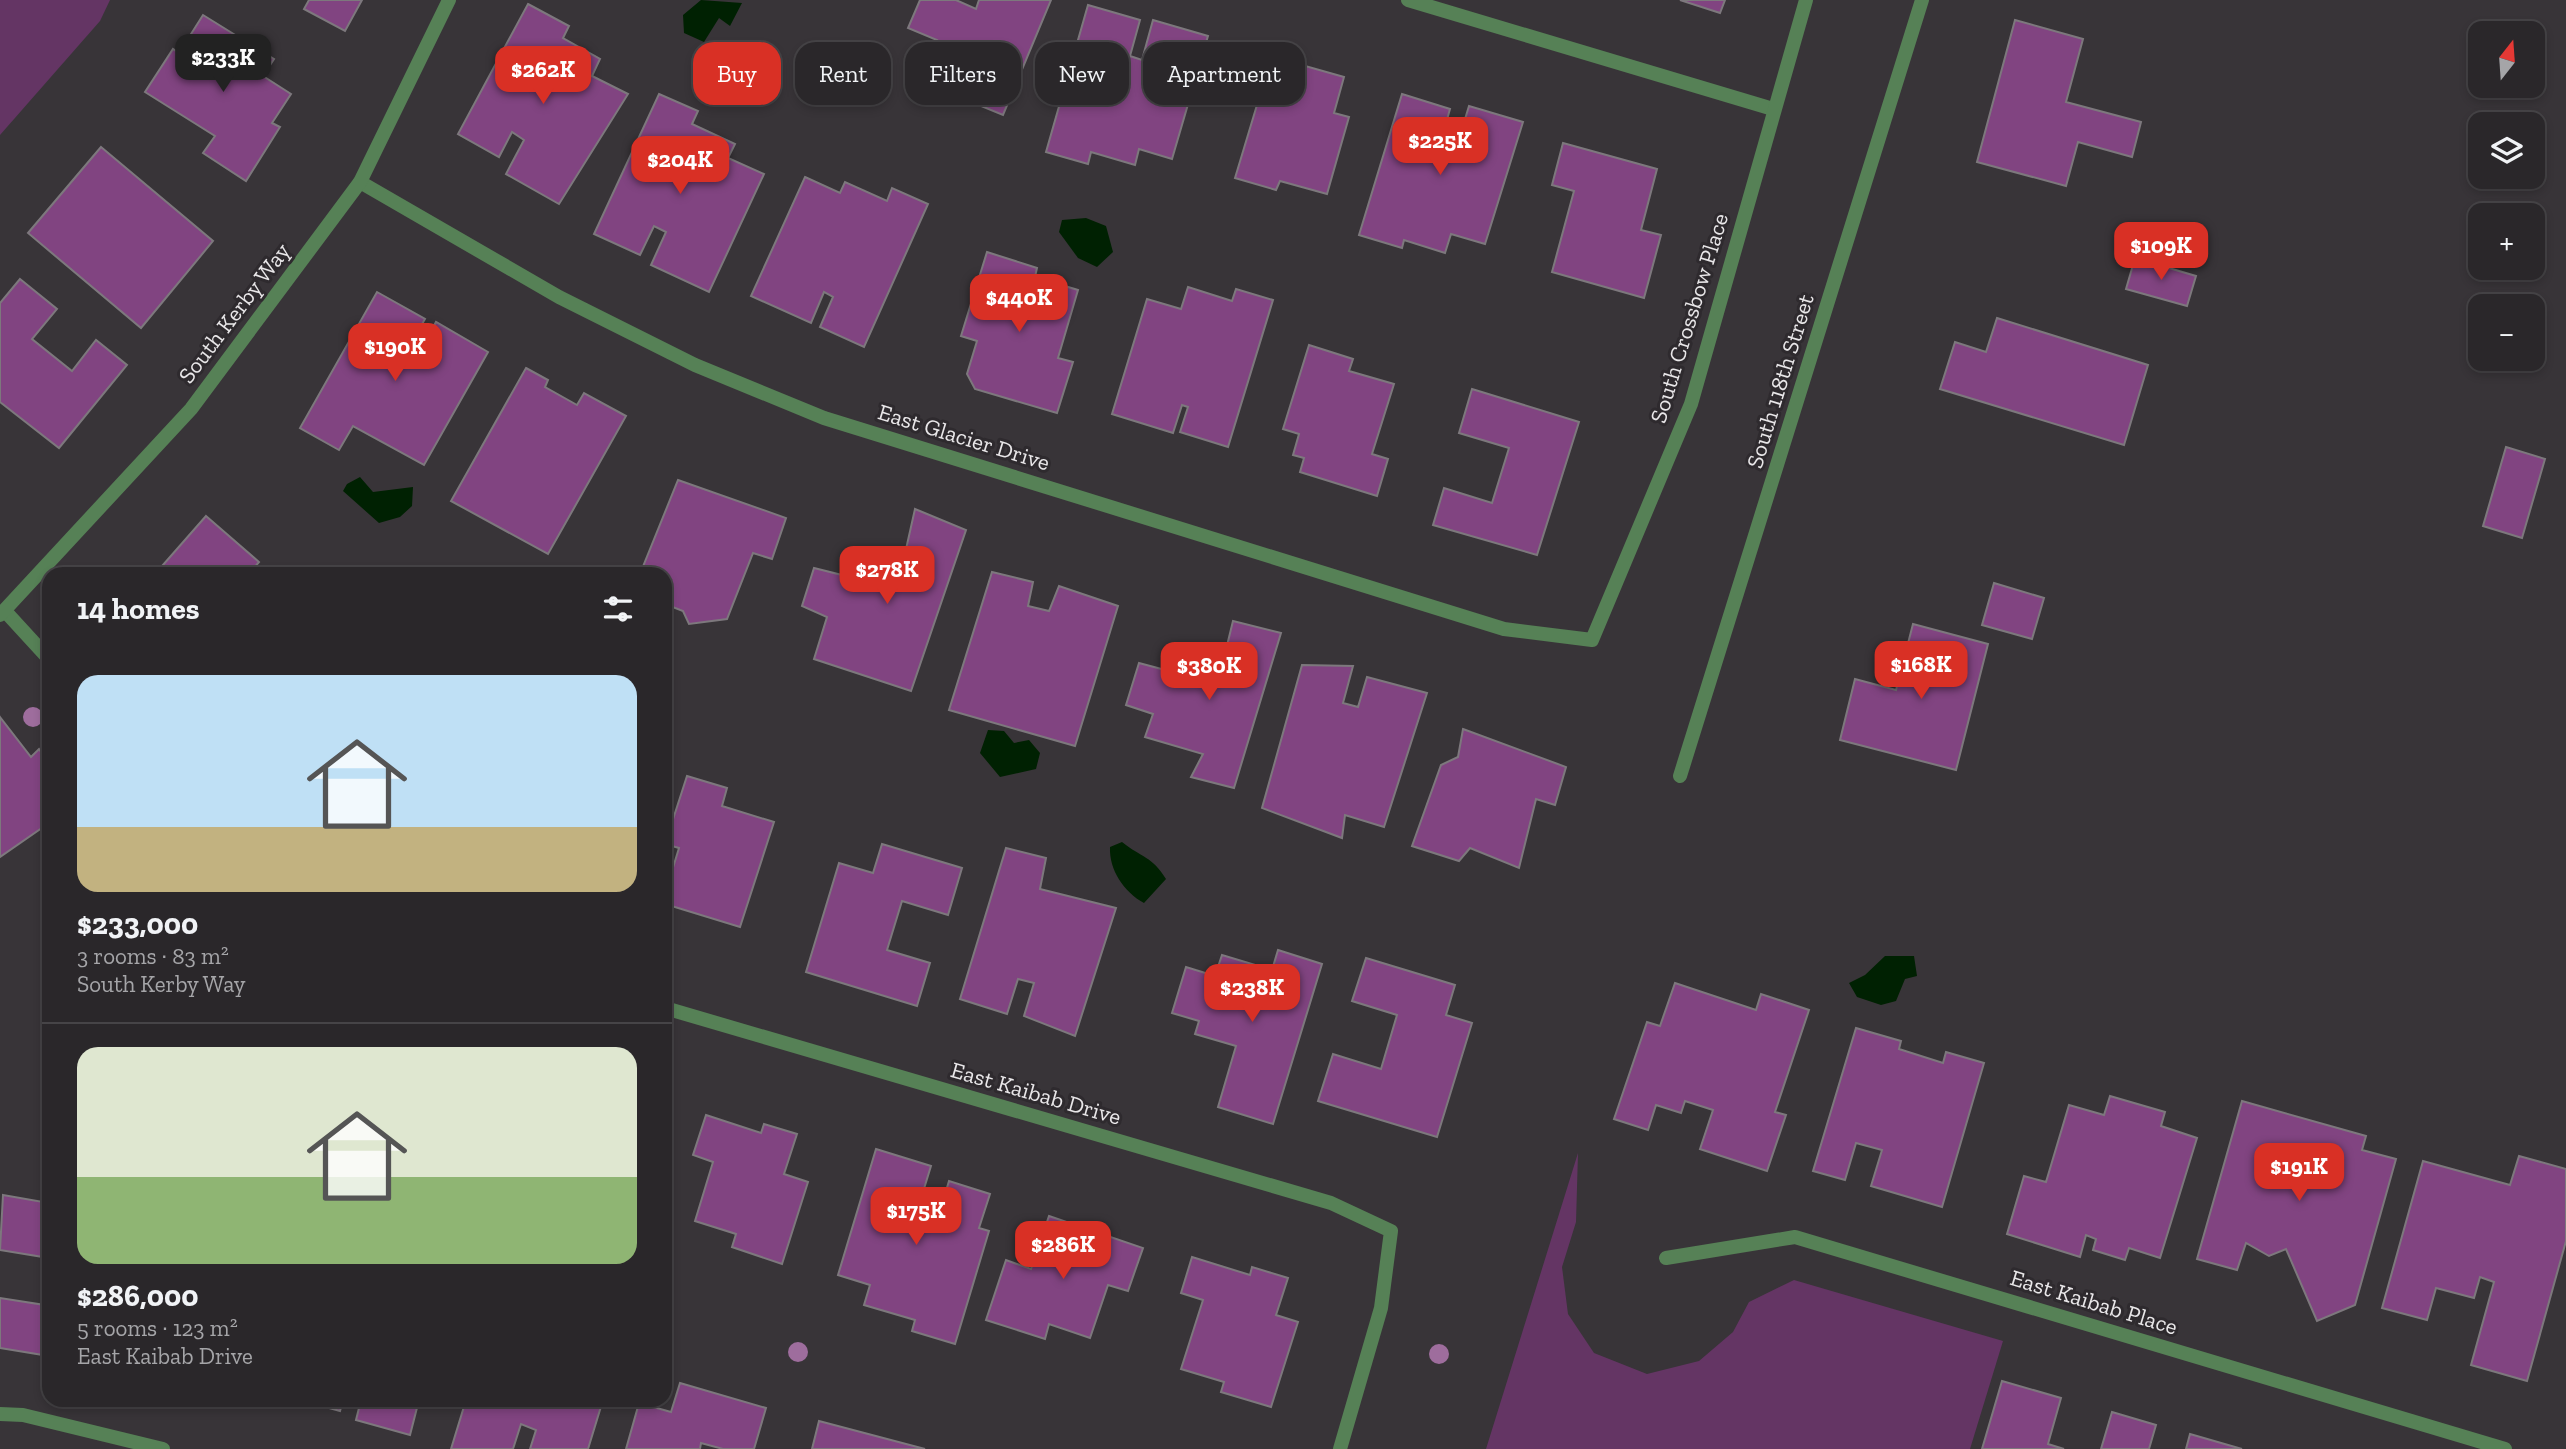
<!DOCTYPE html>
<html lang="en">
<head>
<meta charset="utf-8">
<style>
	:root { --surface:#2a272a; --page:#363336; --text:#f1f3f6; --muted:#a5a5a8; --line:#464447; --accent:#d93025 }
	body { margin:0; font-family:"Zilla Slab",serif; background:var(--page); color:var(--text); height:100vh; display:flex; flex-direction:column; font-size:26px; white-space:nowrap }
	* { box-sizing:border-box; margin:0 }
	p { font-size:23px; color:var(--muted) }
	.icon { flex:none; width:38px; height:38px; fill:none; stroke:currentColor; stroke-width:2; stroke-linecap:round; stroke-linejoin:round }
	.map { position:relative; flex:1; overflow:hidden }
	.drawer { position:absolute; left:42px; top:567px; width:630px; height:840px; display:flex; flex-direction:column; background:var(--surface); border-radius:21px; box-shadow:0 4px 10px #0003,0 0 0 2px var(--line) }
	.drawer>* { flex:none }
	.guide { position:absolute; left:693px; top:42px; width:665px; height:63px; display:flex; gap:14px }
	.needle { width:46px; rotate:17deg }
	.controls { position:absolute; left:2468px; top:21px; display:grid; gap:14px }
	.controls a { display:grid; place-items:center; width:77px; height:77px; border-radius:14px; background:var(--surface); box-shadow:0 4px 10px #0003,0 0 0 2px var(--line); font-size:35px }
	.price { position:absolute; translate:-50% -60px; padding:0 16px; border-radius:14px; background:var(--accent); color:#fff; font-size:23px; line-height:46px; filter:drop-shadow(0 2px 4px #0008) }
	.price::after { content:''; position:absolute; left:50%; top:42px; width:21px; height:16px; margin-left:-10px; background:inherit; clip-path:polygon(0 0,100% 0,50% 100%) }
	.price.on { background:#222; color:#fff }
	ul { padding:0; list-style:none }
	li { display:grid; align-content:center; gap:14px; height:371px; padding:0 35px }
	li+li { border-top:2px solid var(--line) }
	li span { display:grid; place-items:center; height:217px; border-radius:21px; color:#555 }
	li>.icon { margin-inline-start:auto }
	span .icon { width:126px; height:126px; fill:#fffc; stroke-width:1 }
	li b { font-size:30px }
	h2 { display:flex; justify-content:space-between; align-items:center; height:84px; padding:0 35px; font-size:30px }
	.chip { padding:0 24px; border-radius:21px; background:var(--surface); box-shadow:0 4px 10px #0003,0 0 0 2px var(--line); font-size:24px; line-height:63px }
	.chip.on { background:var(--accent); color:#fff }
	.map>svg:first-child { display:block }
	.green { fill:#643564 }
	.water { fill:#002102 }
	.building { fill:#814481; stroke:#7d787d; stroke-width:2 }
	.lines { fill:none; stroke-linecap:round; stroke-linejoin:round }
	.street { stroke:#568156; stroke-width:14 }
	.tree { fill:#9e6d9d }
	.labels { text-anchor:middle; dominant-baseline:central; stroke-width:6; stroke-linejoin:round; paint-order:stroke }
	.street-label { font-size:23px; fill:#e9e7e9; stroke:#2e2a2e }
</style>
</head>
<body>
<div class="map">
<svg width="2566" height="1449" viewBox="0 0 2566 1449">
	<rect width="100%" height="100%" fill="#383438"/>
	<g class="green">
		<polygon points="0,0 110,0 100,21 0,135"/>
		<polygon points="1578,1153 1576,1222 1562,1267 1568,1314 1594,1353 1647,1374 1699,1361 1733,1332 1749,1302 1794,1280 2003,1341 1970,1449 1486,1449"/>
	</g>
	<g class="water">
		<polygon points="701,0 742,3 730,26 719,18 704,42 684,33 683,15"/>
		<polygon points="1086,218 1106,226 1113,252 1097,267 1078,258 1059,232 1062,220"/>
		<polygon points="360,477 373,492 413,487 412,506 400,517 379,523 343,491 347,484"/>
		<polygon points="988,730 1004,731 1014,743 1029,740 1040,753 1036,769 1000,777 980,753"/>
		<path d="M1122,842C1142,858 1152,856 1166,879L1144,903C1124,892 1109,870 1110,847Z"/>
		<polygon points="1885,956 1914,956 1917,976 1905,979 1896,1001 1881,1005 1857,997 1849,983 1865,975"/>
	</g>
	<g class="building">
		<polygon points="309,0 362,0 345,31 304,9"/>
		<polygon points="920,0 956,0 976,9 979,0 1051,0 1003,115 920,81 937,40 908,28"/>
		<polygon points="1680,0 1725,0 1720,13"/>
		<polygon points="528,4 569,26 563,38 600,59 592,76 628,94 559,204 506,174 524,140 512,132 499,157 458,134"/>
		<polygon points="1088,5 1140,20 1130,56 1142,60 1153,20 1208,36 1172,159 1139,149 1135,165 1091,152 1088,164 1046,152"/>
		<polygon points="203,15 274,59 263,76 291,94 272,123 280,127 246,181 203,153 215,136 145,92 173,49 179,53"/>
		<polygon points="2015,20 2083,39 2066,102 2141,122 2132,157 2078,142 2066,186 1977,162"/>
		<polygon points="1249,50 1344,77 1334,113 1349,117 1327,194 1280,181 1276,190 1235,178 1260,95 1238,89"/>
		<polygon points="659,94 698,111 692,124 735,144 728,158 764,174 709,292 651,265 666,232 654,226 640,255 594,234"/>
		<polygon points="1402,94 1450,109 1443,134 1459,139 1469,106 1523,122 1485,244 1451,234 1445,253 1404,240 1402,248 1359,235"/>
		<polygon points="1563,143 1657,169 1641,230 1661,235 1644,298 1552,272 1574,191 1552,185"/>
		<polygon points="101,147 213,241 141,328 28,233"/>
		<polygon points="805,177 840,193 845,182 887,201 892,188 928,204 864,347 820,327 833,297 824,292 811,323 751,296"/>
		<polygon points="987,252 1037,268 1035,277 1078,290 1058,358 1073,362 1057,413 975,389 967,374 977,341 961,336"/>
		<polygon points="2135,258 2196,276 2187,306 2126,289"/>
		<polygon points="20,279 57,309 32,339 72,371 96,340 127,365 59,448 0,402 0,303"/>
		<polygon points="1188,287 1232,301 1236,289 1273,300 1228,447 1180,432 1188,407 1182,405 1173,433 1112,414 1147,299 1181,309"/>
		<polygon points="377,292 425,319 405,354 416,359 436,322 488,352 424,465 353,426 339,450 300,428"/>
		<polygon points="1997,318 2148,365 2124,445 1940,389 1955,342 1986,352"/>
		<polygon points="1309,345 1353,359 1349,371 1394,384 1372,454 1388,459 1377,496 1300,472 1304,458 1293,455 1299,434 1283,429"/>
		<polygon points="526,368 548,380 545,387 577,405 584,393 626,416 548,554 451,501"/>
		<polygon points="1472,389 1579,422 1537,555 1433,525 1444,488 1492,503 1509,448 1459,433"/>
		<polygon points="2506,447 2545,459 2522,538 2483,526"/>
		<polygon points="678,480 786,518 772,559 753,553 727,619 689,624 683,611 665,604 665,574 640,574"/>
		<polygon points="915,509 966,530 911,691 814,659 827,617 802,606 814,568 850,577 858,560 900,576"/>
		<polygon points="206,516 259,562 249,574 155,574"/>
		<polygon points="992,572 1033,582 1028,606 1049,611 1059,586 1118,606 1075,746 949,710"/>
		<polygon points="1994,583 2044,598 2032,639 1982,625"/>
		<polygon points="1233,621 1281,633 1234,788 1191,777 1203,754 1145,737 1153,714 1126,705 1139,663 1169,671 1174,656 1221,670"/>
		<polygon points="1913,624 1988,644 1956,770 1840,740 1855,679 1896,690"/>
		<polygon points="1302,665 1353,666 1343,703 1358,707 1367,677 1427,693 1384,827 1345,815 1342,838 1262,808"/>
		<polygon points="0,717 31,757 39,749 49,764 49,823 0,857"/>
		<polygon points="1463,729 1566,767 1555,805 1536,799 1519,868 1470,848 1459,861 1412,846 1441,765 1458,757"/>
		<polygon points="687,776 727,788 722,806 774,822 740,927 665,904 665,894 679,848 665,844"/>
		<polygon points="882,844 962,868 948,915 902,901 887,950 930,963 917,1006 806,972 839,863 873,873"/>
		<polygon points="1006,848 1046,858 1040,889 1116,908 1075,1036 1024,1016 1034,983 1018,979 1007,1014 960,999"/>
		<polygon points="1278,950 1322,964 1273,1124 1218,1107 1236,1046 1195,1034 1199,1021 1172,1013 1186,967 1215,976 1222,955 1272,970"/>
		<polygon points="1366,958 1455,985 1446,1015 1472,1023 1437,1137 1318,1101 1333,1054 1381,1069 1397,1015 1352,1001"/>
		<polygon points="1675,983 1756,1010 1761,994 1809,1010 1775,1112 1786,1115 1767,1171 1700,1149 1713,1110 1685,1101 1681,1113 1656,1105 1648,1130 1614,1119 1647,1022 1660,1026"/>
		<polygon points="1856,1028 1901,1041 1899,1049 1943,1063 1946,1052 1984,1063 1942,1207 1871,1186 1882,1150 1856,1143 1845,1180 1813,1171"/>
		<polygon points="2110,1096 2165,1112 2161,1126 2197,1138 2160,1258 2129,1248 2125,1260 2093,1250 2096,1239 2086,1235 2080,1257 2007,1234 2024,1176 2046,1182 2069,1105 2104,1115"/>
		<polygon points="2242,1101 2366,1136 2362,1150 2396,1159 2355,1305 2317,1321 2286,1249 2269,1256 2246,1243 2237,1270 2197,1259"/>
		<polygon points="706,1115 761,1133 764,1124 797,1134 784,1174 808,1182 782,1264 732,1247 736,1234 695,1221 713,1162 693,1155"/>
		<polygon points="876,1149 931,1166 919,1205 940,1211 949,1181 990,1194 979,1228 989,1231 955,1344 912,1331 915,1320 864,1305 870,1285 838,1275"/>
		<polygon points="2519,1156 2566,1169 2566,1241 2527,1381 2471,1365 2494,1282 2480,1277 2474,1298 2436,1288 2427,1320 2382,1308 2423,1161 2510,1185"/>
		<polygon points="3,1195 49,1203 49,1258 0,1250"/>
		<polygon points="1049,1216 1143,1248 1128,1291 1108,1285 1090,1338 1049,1324 1045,1339 986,1320 1006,1260 1031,1269"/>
		<polygon points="1192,1257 1250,1275 1252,1267 1288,1278 1276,1315 1298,1322 1271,1407 1221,1392 1224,1382 1181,1369 1203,1300 1181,1293"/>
		<polygon points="49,1279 49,1356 0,1348 0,1298 45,1305"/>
		<polygon points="2002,1381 2061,1398 2048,1444 2064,1449 1982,1449"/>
		<polygon points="680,1383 766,1408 754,1449 723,1449 701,1443 700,1449 626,1449 639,1403 671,1412"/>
		<polygon points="300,1400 343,1400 340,1411"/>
		<polygon points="361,1400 419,1400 410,1435 356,1420"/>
		<polygon points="466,1400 603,1400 588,1449 530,1449 536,1430 521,1424 513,1449 451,1449"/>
		<polygon points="2112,1412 2156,1425 2149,1449 2101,1449"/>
		<polygon points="819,1421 925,1449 812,1449"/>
		<polygon points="2190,1434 2242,1449 2186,1449"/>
	</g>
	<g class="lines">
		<g class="street">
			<polyline points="1408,0 1773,109"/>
			<polyline points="360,182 559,297 695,365 824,418 1504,629 1592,640 1691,404 1806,0"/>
			<polyline points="5,611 49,659"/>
			<polyline points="0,615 191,409 360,182 449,0"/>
			<polyline points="1680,776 1922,0"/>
			<polyline points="665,1008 1331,1203 1391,1231 1381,1308 1340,1449"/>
			<polyline points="1666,1258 1795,1237 2505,1449"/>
			<polyline points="0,1414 23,1415 163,1449"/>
		</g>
	</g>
	<g class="tree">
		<circle cx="33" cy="717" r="10"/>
		<circle cx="798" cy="1352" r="10"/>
		<circle cx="1439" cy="1354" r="10"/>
	</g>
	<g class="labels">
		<g class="street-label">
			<text transform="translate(234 313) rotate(-53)">South Kerby Way</text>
			<text transform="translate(1689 318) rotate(-73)">South Crossbow Place</text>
			<text transform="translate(1780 381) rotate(-73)">South 118th Street</text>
			<text transform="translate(964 437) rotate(17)">East Glacier Drive</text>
			<text transform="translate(1036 1093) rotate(16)">East Kaibab Drive</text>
			<text transform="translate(2094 1302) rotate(17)">East Kaibab Place</text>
		</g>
	</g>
</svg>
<div class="controls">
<a><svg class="needle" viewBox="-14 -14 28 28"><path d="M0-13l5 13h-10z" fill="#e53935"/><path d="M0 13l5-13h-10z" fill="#a5a5a8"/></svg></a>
<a><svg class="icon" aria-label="layers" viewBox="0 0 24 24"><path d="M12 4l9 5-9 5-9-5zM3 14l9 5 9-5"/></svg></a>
<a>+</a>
<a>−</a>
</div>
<b class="price on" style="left:223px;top:94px">$233K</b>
<b class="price" style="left:543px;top:106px">$262K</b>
<b class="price" style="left:1440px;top:177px">$225K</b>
<b class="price" style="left:680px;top:196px">$204K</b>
<b class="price" style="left:2161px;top:282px">$109K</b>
<b class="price" style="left:1019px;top:334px">$440K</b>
<b class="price" style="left:395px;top:383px">$190K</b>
<b class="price" style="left:887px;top:606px">$278K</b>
<b class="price" style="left:1921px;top:701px">$168K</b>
<b class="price" style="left:1209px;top:702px">$380K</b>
<b class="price" style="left:1252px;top:1024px">$238K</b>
<b class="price" style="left:2299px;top:1203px">$191K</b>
<b class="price" style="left:916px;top:1247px">$175K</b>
<b class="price" style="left:1063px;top:1281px">$286K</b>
<div class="guide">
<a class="chip on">Buy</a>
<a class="chip">Rent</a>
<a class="chip">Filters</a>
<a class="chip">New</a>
<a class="chip">Apartment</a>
</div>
<section class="drawer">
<h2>14 homes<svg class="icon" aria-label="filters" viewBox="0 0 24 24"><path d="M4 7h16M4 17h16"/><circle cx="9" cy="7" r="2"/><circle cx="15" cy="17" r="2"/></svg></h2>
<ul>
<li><span style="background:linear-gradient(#bfe0f5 70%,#c2b280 0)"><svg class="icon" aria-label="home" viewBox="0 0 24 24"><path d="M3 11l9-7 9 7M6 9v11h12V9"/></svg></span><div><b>$233,000</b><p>3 rooms · 83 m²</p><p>South Kerby Way</p></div></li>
<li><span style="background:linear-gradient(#dfe7d0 60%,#8fb573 0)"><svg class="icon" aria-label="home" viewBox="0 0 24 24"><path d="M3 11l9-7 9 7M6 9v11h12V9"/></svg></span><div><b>$286,000</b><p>5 rooms · 123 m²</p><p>East Kaibab Drive</p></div></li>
</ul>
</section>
</div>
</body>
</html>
